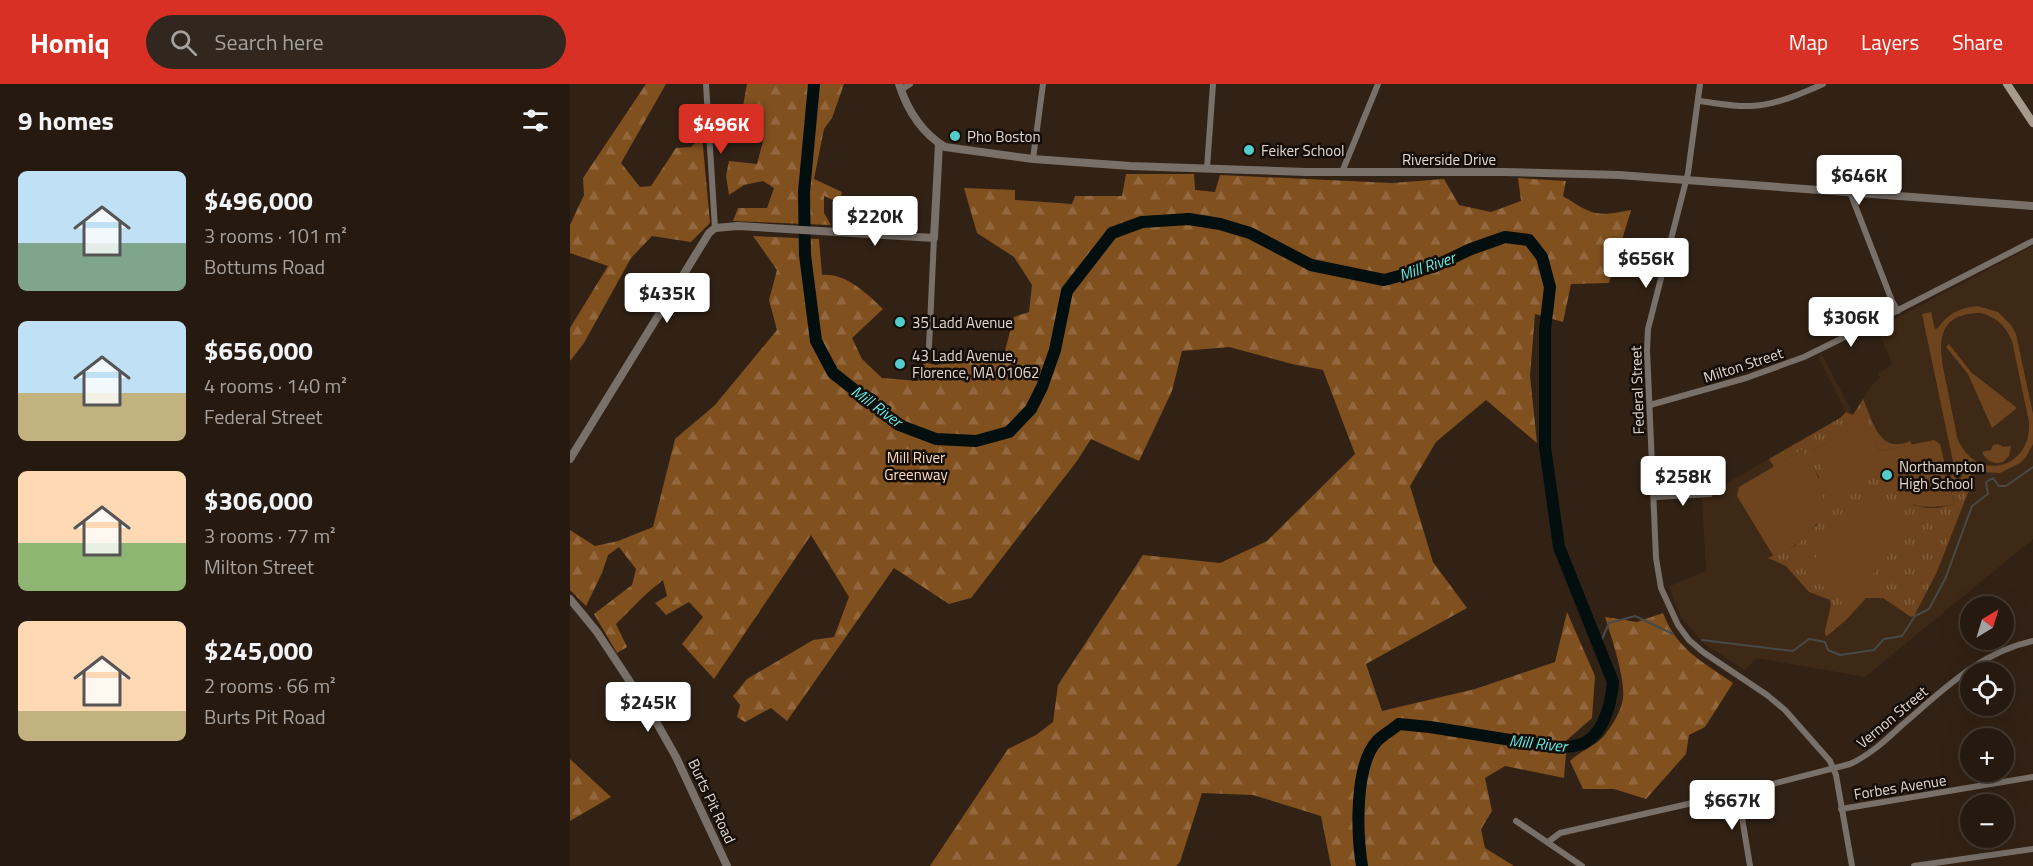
<!DOCTYPE html>
<html lang="en">
<head>
<meta charset="utf-8">
<style>
	:root { --surface:#261a10; --page:#32271e; --text:#f1f3f6; --muted:#a4a19f; --line:#423830; --accent:#d93025 }
	body { margin:0; font-family:"Titillium Web",sans-serif; background:var(--page); color:var(--text); height:100vh; display:flex; flex-direction:column; font-size:22px; white-space:nowrap }
	* { box-sizing:border-box; margin:0 }
	p { font-size:20px; color:var(--muted) }
	.icon { flex:none; width:33px; height:33px; fill:none; stroke:currentColor; stroke-width:2; stroke-linecap:round; stroke-linejoin:round }
	.map { position:relative; flex:1; overflow:hidden }
	.sheet { display:flex; flex-direction:column; background:var(--surface); width:570px }
	.sheet>* { flex:none }
	.needle { width:39px; rotate:38deg }
	.buttons { position:absolute; left:1390px; top:512px; display:grid; gap:12px }
	.buttons a { display:grid; place-items:center; width:54px; height:54px; border-radius:50%; background:var(--surface); box-shadow:0 6px 24px #0002,0 0 0 2px var(--line); font-size:30px }
	.price { position:absolute; translate:-50% -51px; padding:0 14px; border-radius:6px; background:#fff; color:#222; font-size:20px; line-height:39px; filter:drop-shadow(0 2px 3px #0008) }
	.price::after { content:''; position:absolute; left:50%; top:36px; width:18px; height:14px; margin-left:-9px; background:inherit; clip-path:polygon(0 0,100% 0,50% 100%) }
	.price.on { background:var(--accent); color:#fff }
	ul { padding:0; list-style:none }
	li { display:flex; align-items:center; gap:18px; height:150px; padding:0 18px }
	li span { display:grid; place-items:center; flex:none; width:168px; height:120px; border-radius:9px; color:#555 }
	li>.icon { margin-inline-start:auto }
	span .icon { width:72px; height:72px; fill:#fffc; stroke-width:1 }
	li b { font-size:26px }
	h2 { display:flex; justify-content:space-between; align-items:center; height:72px; padding:0 18px; font-size:26px }
	header { display:flex; align-items:center; gap:36px; box-sizing:border-box; height:84px; padding:0 30px; background:var(--accent); color:#fff }
	header strong { font-size:28px }
	nav { display:flex; gap:33px; margin-inline-start:auto; font-size:21px }
	.search { width:420px; height:54px; background:var(--page); display:flex; align-items:center; gap:15px; box-sizing:border-box; padding:0 21px; border-radius:33px; color:var(--muted); font-size:22px }
	main { display:flex; flex:1; min-height:0 }
	.map>svg:first-child { display:block }
	.built { fill:#3e2916 }
	.grass { fill:url(#grass-tufts) }
	.forest { fill:url(#forest-firs) }
	.pitch { fill:#6d441d; fill-rule:evenodd }
	.lines { fill:none; stroke-linecap:round; stroke-linejoin:round }
	.stream { stroke:#464a48; stroke-width:2 }
	.river { stroke:#030e0e; stroke-width:12 }
	.minor { stroke:#787069; stroke-width:6 }
	.tertiary { stroke:#787069; stroke-width:8 }
	.secondary { stroke:#a79a8e; stroke-width:8 }
	.poi-dot { fill:#52cdcc; stroke:#140d08; stroke-width:2 }
	.labels { text-anchor:middle; dominant-baseline:central; stroke-width:5; stroke-linejoin:round; paint-order:stroke }
	.poi-label { font-size:15px; fill:#e2d7cf; stroke:#140d08; text-anchor:start }
	.street-label { font-size:15px; fill:#e2d7cf; stroke:#140d08 }
	.park-label { font-size:15px; fill:#f9dac1; stroke:#140d08 }
	.water-label { font-size:16px; font-style:italic; fill:#5eeceb; stroke:#140d08 }
</style>
</head>
<body>
<header>
<strong>Homiq</strong>
<div class="search"><svg class="icon" aria-label="search" viewBox="0 0 24 24"><circle cx="10" cy="10" r="6"/><path d="M15 15l6 6"/></svg>Search here</div>
<nav><a>Map</a><a>Layers</a><a>Share</a></nav>
</header>
<main>
<section class="sheet">
<h2>9 homes<svg class="icon" aria-label="filters" viewBox="0 0 24 24"><path d="M4 7h16M4 17h16"/><circle cx="9" cy="7" r="2"/><circle cx="15" cy="17" r="2"/></svg></h2>
<ul>
<li><span style="background:linear-gradient(#bfe0f5 60%,#7fa58c 0)"><svg class="icon" aria-label="home" viewBox="0 0 24 24"><path d="M3 11l9-7 9 7M6 9v11h12V9"/></svg></span><div><b>$496,000</b><p>3 rooms · 101 m²</p><p>Bottums Road</p></div></li>
<li><span style="background:linear-gradient(#bfe0f5 60%,#c2b280 0)"><svg class="icon" aria-label="home" viewBox="0 0 24 24"><path d="M3 11l9-7 9 7M6 9v11h12V9"/></svg></span><div><b>$656,000</b><p>4 rooms · 140 m²</p><p>Federal Street</p></div></li>
<li><span style="background:linear-gradient(#ffd9b3 60%,#8fb573 0)"><svg class="icon" aria-label="home" viewBox="0 0 24 24"><path d="M3 11l9-7 9 7M6 9v11h12V9"/></svg></span><div><b>$306,000</b><p>3 rooms · 77 m²</p><p>Milton Street</p></div></li>
<li><span style="background:linear-gradient(#ffd9b3 75%,#c2b280 0)"><svg class="icon" aria-label="home" viewBox="0 0 24 24"><path d="M3 11l9-7 9 7M6 9v11h12V9"/></svg></span><div><b>$245,000</b><p>2 rooms · 66 m²</p><p>Burts Pit Road</p></div></li>
</ul>
</section>
<div class="map">
<svg width="1463" height="782" viewBox="0 0 1463 782">
	<defs>
		<pattern id="grass-tufts" width="24" height="20" patternUnits="userSpaceOnUse" patternTransform="scale(1.5)"><rect width="24" height="20" fill="#6d441d"/><path d="M3 7l-1-3M5 7V3M7 7l1-3M15 17l-1-3M17 17v-4M19 17l1-3" fill="none" stroke="#825e3d"/></pattern>
		<pattern id="forest-firs" width="22" height="20" patternUnits="userSpaceOnUse" patternTransform="scale(1.5)"><rect width="22" height="20" fill="#81501f"/><path d="M5 1l3.5 6h-7zM16 11l3.5 6h-7z" fill="#93683e"/></pattern>
	</defs>
	<rect width="100%" height="100%" fill="#322215"/>
	<polygon class="built" points="1463,162 1463,455 1295,593 1187,574 1175,586 1134,560 1112,534 1103,515 1100,502 1136,487 1132,414 1090,416 1090,410 1141,408 1270,334 1276,328 1248,272 1252,270 1283,330 1302,301 1310,294 1308,289 1322,281 1319,271 1307,244"/>
	<path class="grass" d="M1293,315C1303,337 1309,371 1340,357L1342,361L1310,367L1294,339L1242,367L1306,383L1343,421L1356,424H1368L1384,420L1378,392L1385,390L1387,395L1392,393V389L1405,391L1366,490L1344,532L1341,533L1313,514H1296L1277,535L1257,552L1255,551V547L1261,521L1260,516L1239,508L1216,482L1198,474L1225,462L1247,441L1249,393L1232,366L1204,383L1199,375L1270,334L1276,328L1283,331Z"/>
	<g class="forest">
		<polygon points="76,0 96,0 51,79 70,103 81,102 106,64 121,63 132,52 140,139 121,158 82,152 61,174 14,259 0,277 0,244 38,182 0,169 0,141 14,111 13,94"/>
		<polygon points="177,0 274,0 262,34 254,45 244,95 272,108 270,119 254,112 254,129 261,141 163,137 168,124 197,124 204,104 193,97 174,101 159,111 156,92 159,77 187,80 194,53 168,50"/>
		<path d="M556,90H624L625,106L645,108L650,91L822,99L874,95L889,121L921,128L951,117L948,94L996,97L993,112C1023,131 1026,133 1061,126L1039,199L1001,200L993,238L965,230L960,292L967,359L916,316L866,358L840,402L863,478L897,524L796,580L812,627L905,605L985,578L997,528L1025,592L1022,634L997,656L994,694L935,682L915,694L922,727L911,745L915,764L944,782H761L751,732L683,711L632,709L610,778L606,782H360L438,665L466,651L483,638L488,601L573,471L650,479L697,457L785,370L753,286L722,280L659,263L612,267L602,307L569,377L521,355L507,377L401,514L379,520L324,484L217,637L201,624L175,638L167,633L170,621L163,612L177,595L243,556L264,553L279,513L241,451L144,595L112,560L133,533L119,518L96,531L85,519L97,512L93,496L75,511L46,540L57,563L47,569L24,530L62,501L66,485L49,463L38,471L32,489L16,522L0,506V446L25,462L48,457L83,443L105,355L145,321L207,246L199,216L207,186L183,152L249,155L252,191C276,189 296,209 313,225L282,254L292,275L312,294L348,297L354,278L365,281L400,277L432,278L444,233L459,228L462,201L444,173L407,149L394,104L445,106V116L502,120L505,112H552Z"/>
		<path d="M1093,529C1107,566 1132,577 1163,599L1135,643L1119,651L1116,670L1076,715L1044,705H1013L1000,677C1010,667 1024,663 1034,652C1041,643 1049,631 1052,619C1058,601 1041,552 1035,533L1067,538Z"/>
		<polygon points="0,675 41,713 0,737"/>
	</g>
	<g class="pitch">
		<path d="M1407,222L1428,228L1441,241L1446,250L1463,330V360L1456,373L1450,379L1430,389L1411,388L1400,383L1385,387L1352,230L1361,228L1365,245L1368,244C1379,229 1389,224 1407,222ZM1411,229C1427,234 1435,241 1442,257L1459,338C1462,387 1404,399 1387,353C1384,336 1380,319 1377,302C1370,268 1360,229 1411,229Z"/>
		<polygon points="1379,260 1401,288 1447,324 1422,344 1398,290 1376,263"/>
		<path d="M1294,338L1310,367L1364,356L1370,360L1384,420C1344,429 1326,418 1306,384L1265,406L1242,367Z"/>
		<path d="M1428,360L1433,363L1441,362L1439,372L1433,378C1424,381 1416,377 1412,368L1421,366L1423,361Z"/>
		<path d="M1232,366C1268,414 1258,448 1204,473L1167,412L1169,403Z"/>
		<polygon points="1298,410 1340,445 1277,522 1235,487"/>
	</g>
	<g class="lines">
		<g class="stream">
			<polyline points="1132,556 1223,567 1239,555 1255,558 1258,566 1270,571 1304,566 1314,555 1332,552 1345,532 1359,525 1376,493 1402,422 1418,410 1416,398 1423,394 1429,402 1436,402 1463,383"/>
			<polyline points="1029,562 1039,539 1065,532 1103,550"/>
		</g>
		<path class="river" d="M244,0L234,108L235,171L246,257L263,289L329,341L366,355L406,357L439,348L461,325L472,303L485,266L497,207L542,149L572,138L619,135L650,140L680,149L741,181L814,196L863,183L901,165L935,153L959,156L972,173L980,203L975,246V363L989,463L1043,598C1041,622 1032,658 1004,662C997,663 991,663 984,663L860,643L829,640C822,646 813,651 807,657C784,682 787,751 792,782"/>
		<g class="minor">
			<polyline points="136,0 145,144"/>
			<polyline points="1130,0 1118,89 1078,245 1077,266 1086,474 1091,504 1108,541 1119,556 1133,568 1197,611 1215,626 1260,677 1266,691 1282,782"/>
			<polyline points="331,6 340,0"/>
			<path d="M1129,17C1146,19 1164,23 1181,22C1205,21 1231,10 1253,0"/>
			<polyline points="463,75 473,0"/>
			<polyline points="637,84 643,0"/>
			<polyline points="772,88 808,0"/>
			<polyline points="1280,108 1322,217 1328,227"/>
			<polyline points="359,263 364,154"/>
			<polyline points="1080,321 1176,294 1234,273 1301,240 1463,157"/>
			<polyline points="1084,413 1140,410"/>
			<polyline points="1168,709 1180,782"/>
			<polyline points="1271,725 1463,693"/>
			<polyline points="946,737 1012,782"/>
			<path d="M978,758L990,749L1171,708L1280,680C1300,671 1316,656 1332,641C1372,607 1410,568 1463,557"/>
			<polyline points="1344,782 1463,765"/>
		</g>
		<g class="tertiary">
			<path d="M329,0C337,25 352,49 375,63L463,75L560,82L736,88H933L1049,91L1463,122"/>
			<polyline points="0,375 139,149 145,144 168,142 364,154 369,60"/>
			<polyline points="0,515 27,548 84,634 106,673 157,782"/>
		</g>
		<polyline class="secondary" points="1437,0 1463,39"/>
	</g>
	<g class="poi-dot">
		<circle cx="385" cy="52" r="6"/>
		<circle cx="679" cy="66" r="6"/>
		<circle cx="330" cy="238" r="6"/>
		<circle cx="330" cy="280" r="6"/>
		<circle cx="1317" cy="391" r="6"/>
	</g>
	<g class="labels">
		<g class="poi-label">
			<text x="397" y="52">Pho Boston</text>
			<text x="691" y="66">Feiker School</text>
			<text x="342" y="238">35 Ladd Avenue</text>
			<text x="342" y="271">43 Ladd Avenue,<tspan x="342" dy="17">Florence, MA 01062</tspan></text>
			<text x="1329" y="382">Northampton<tspan x="1329" dy="17">High School</tspan></text>
		</g>
		<g class="street-label">
			<text x="879" y="75">Riverside Drive</text>
			<text transform="translate(1173 281) rotate(-18)">Milton Street</text>
			<text transform="translate(1067 306) rotate(-92)">Federal Street</text>
			<text transform="translate(1322 633) rotate(-40)">Vernon Street</text>
			<text transform="translate(1330 703) rotate(-9)">Forbes Avenue</text>
			<text transform="translate(142 717) rotate(65)">Burts Pit Road</text>
		</g>
		<g class="park-label">
			<text x="346" y="373">Mill River<tspan x="346" dy="17">Greenway</tspan></text>
		</g>
		<g class="water-label">
			<text transform="translate(857 182) rotate(-19)">Mill River</text>
			<text transform="translate(307 322) rotate(36)">Mill River</text>
			<text transform="translate(968 659) rotate(6)">Mill River</text>
		</g>
	</g>
</svg>
<div class="buttons">
<a><svg class="needle" viewBox="-14 -14 28 28"><path d="M0-13l5 13h-10z" fill="#e53935"/><path d="M0 13l5-13h-10z" fill="#a4a19f"/></svg></a>
<a><svg class="icon" aria-label="locate" viewBox="0 0 24 24"><circle cx="12" cy="12" r="6"/><path d="M12 2v4M12 18v4M2 12h4M18 12h4"/></svg></a>
<a>+</a>
<a>−</a>
</div>
<b class="price on" style="left:151px;top:71px">$496K</b>
<b class="price" style="left:1289px;top:122px">$646K</b>
<b class="price" style="left:305px;top:163px">$220K</b>
<b class="price" style="left:1076px;top:205px">$656K</b>
<b class="price" style="left:97px;top:240px">$435K</b>
<b class="price" style="left:1281px;top:264px">$306K</b>
<b class="price" style="left:1113px;top:423px">$258K</b>
<b class="price" style="left:78px;top:649px">$245K</b>
<b class="price" style="left:1162px;top:747px">$667K</b>
</div>
</main>
</body>
</html>
